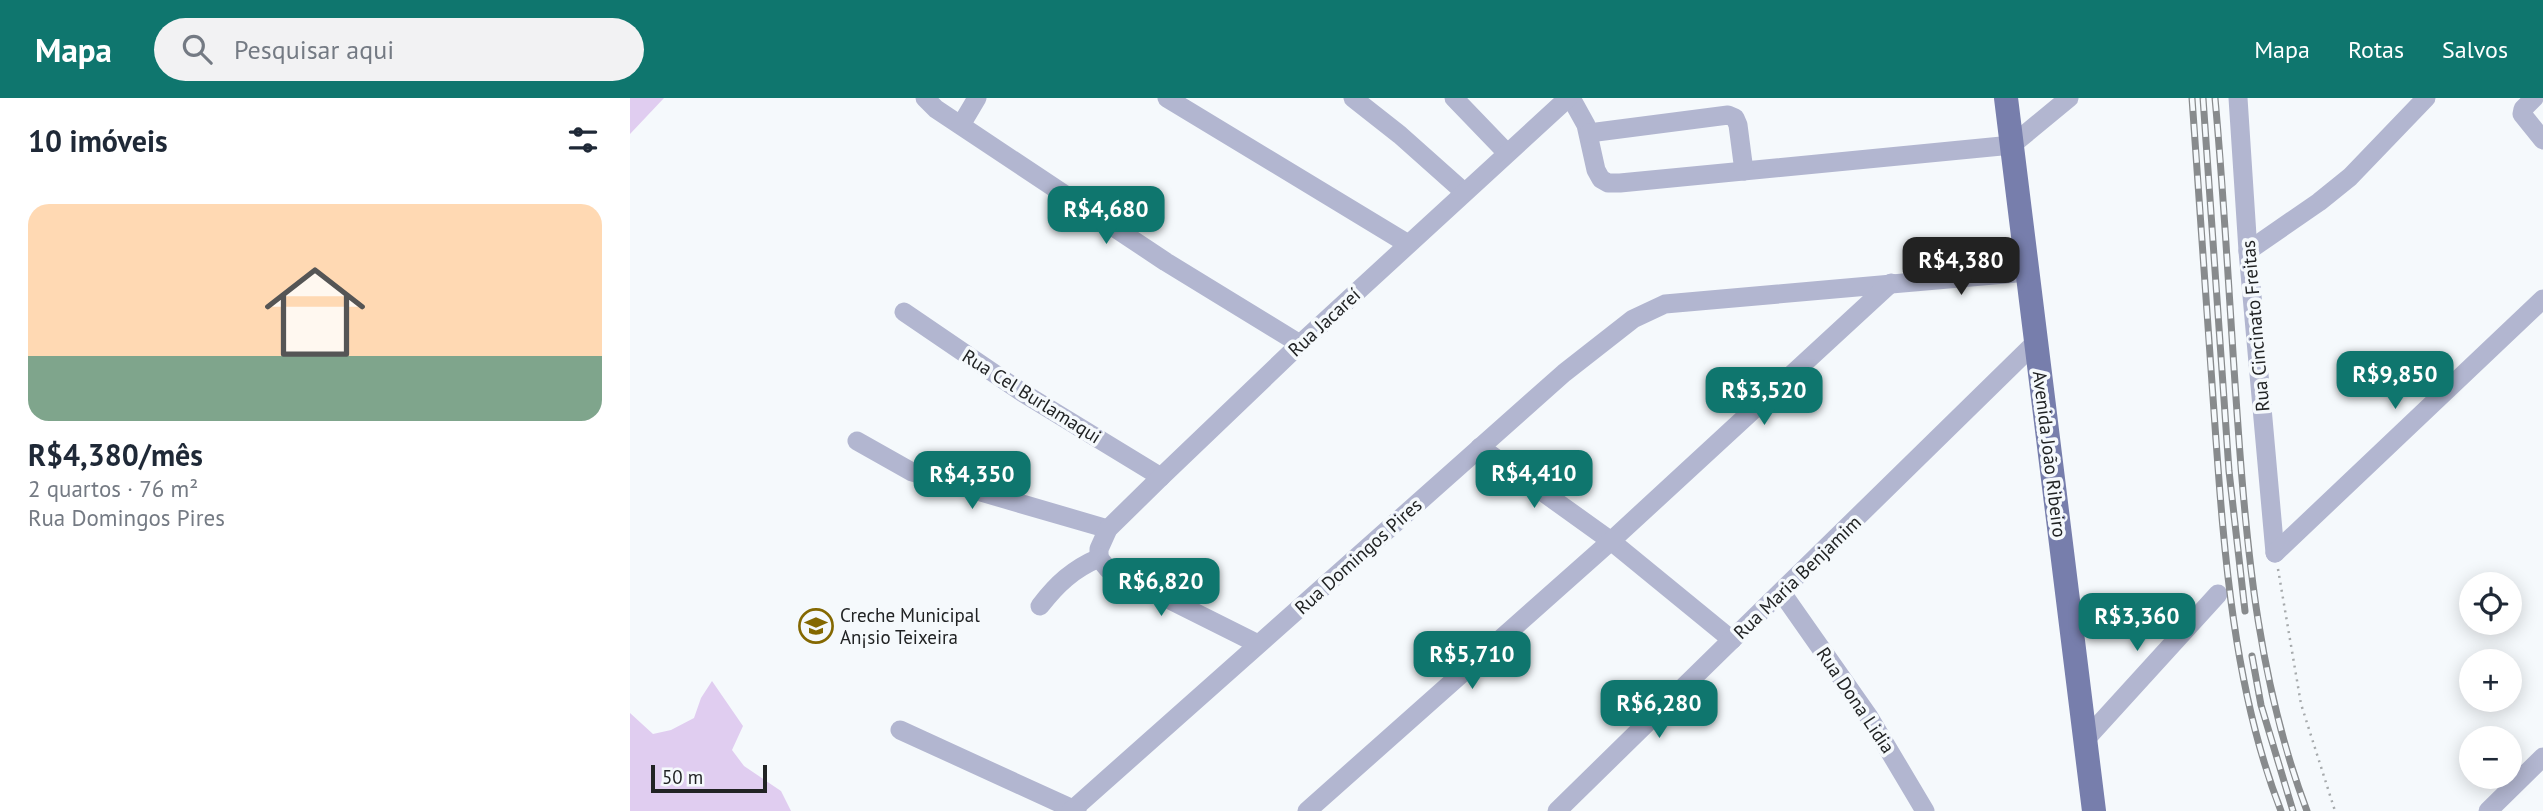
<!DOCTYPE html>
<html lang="pt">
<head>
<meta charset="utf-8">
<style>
	:root { --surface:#fff; --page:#f2f2f3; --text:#1f2937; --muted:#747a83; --line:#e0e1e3; --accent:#0f766e }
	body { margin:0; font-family:"PT Sans",sans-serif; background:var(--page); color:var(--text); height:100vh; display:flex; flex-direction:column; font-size:26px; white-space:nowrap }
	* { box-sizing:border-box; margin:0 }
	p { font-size:23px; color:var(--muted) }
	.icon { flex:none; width:38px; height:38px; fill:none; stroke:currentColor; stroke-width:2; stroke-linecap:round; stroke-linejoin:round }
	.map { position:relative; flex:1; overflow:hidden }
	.panel { display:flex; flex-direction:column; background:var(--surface); width:630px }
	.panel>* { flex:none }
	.fabs { position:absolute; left:1829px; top:474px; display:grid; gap:14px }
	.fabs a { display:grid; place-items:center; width:63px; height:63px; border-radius:50%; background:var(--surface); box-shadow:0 4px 18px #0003; font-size:35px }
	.scale { position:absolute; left:21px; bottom:18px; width:116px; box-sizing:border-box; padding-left:7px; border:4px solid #212324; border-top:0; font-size:19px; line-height:24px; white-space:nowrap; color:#212324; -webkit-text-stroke:5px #f5f9fc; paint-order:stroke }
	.price { position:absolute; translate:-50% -60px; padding:0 16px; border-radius:14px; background:var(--accent); color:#fff; font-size:23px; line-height:46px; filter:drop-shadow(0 2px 4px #0008) }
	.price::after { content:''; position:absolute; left:50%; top:42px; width:21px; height:16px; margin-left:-10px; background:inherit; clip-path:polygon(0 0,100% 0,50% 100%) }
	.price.on { background:#222; color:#fff }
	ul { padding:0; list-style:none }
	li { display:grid; align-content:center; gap:14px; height:371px; padding:0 28px }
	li+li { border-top:2px solid var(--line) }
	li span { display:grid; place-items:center; height:217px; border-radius:21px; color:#555 }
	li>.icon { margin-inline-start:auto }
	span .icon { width:126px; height:126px; fill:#fffc; stroke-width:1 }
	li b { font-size:30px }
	h2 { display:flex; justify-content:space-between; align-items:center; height:84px; padding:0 28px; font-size:30px }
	header { display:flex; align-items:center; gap:42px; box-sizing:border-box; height:98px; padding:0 35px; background:var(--accent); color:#fff }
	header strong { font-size:33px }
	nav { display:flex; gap:38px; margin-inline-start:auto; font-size:24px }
	.search { width:490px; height:63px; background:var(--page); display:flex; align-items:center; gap:18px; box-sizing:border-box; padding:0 24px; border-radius:38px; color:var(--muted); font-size:26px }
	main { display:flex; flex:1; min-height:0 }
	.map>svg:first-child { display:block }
	.green { fill:#e0cdf0 }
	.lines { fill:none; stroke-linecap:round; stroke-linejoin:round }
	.path { stroke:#a6aaac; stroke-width:2.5; stroke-dasharray:2 5; stroke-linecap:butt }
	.minor { stroke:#b2b6d0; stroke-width:19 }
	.major { stroke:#777eac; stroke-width:24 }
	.rail-casing { stroke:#888b8d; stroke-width:7 }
	.rail { stroke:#f5f9fc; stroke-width:4.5; stroke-dasharray:13; stroke-linecap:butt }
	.labels { text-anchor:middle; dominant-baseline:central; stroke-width:7; stroke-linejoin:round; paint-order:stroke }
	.street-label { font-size:19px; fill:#212324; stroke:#f5f9fc }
	.poi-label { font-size:19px; fill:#212324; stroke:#f5f9fc; text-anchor:start }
</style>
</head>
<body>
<header>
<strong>Mapa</strong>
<div class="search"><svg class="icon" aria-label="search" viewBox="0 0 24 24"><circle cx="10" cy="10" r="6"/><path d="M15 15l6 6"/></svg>Pesquisar aqui</div>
<nav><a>Mapa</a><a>Rotas</a><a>Salvos</a></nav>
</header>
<main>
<section class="panel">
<h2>10 imóveis<svg class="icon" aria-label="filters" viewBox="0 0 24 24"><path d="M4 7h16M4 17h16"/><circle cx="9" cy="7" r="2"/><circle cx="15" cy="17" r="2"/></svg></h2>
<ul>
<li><span style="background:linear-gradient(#ffd9b3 70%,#7fa58c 0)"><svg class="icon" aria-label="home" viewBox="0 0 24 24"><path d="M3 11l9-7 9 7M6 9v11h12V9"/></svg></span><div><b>R$4,380/mês</b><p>2 quartos · 76 m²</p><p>Rua Domingos Pires</p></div></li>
</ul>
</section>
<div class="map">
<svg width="1913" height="713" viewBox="0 0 1913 713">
	<rect width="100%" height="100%" fill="#f5f9fc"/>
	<g class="green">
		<polygon points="0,0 34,0 0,36"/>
		<polygon points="82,583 113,628 102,652 114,668 151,693 161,713 0,713 0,615 23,636 41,632 64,620 71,600"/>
	</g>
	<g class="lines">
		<polyline class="path" points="1648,471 1671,606 1705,713"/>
		<g class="minor">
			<polyline points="295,0 306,11 536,164 670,246"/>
			<polyline points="537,0 778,146"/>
			<polyline points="723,0 770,37 834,94"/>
			<polyline points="824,0 877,55"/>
			<polyline points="941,0 956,27 966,72 971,81 978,85 990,85 1382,47 1439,0"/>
			<polyline points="1608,0 1618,153 1645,455"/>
			<polyline points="1904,0 1893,11 1892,16 1913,42"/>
			<polyline points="331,27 347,0"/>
			<polyline points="959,35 1098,17 1105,20 1108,27 1114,73"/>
			<polyline points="1618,153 1689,104 1720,79 1796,0"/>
			<polyline points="274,214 390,293 531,379"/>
			<polyline points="227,343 282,374 478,431"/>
			<polyline points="850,349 981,443 1102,542"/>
			<polyline points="1645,455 1913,201"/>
			<polyline points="469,460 469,451 478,431 531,379 670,246 938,0"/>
			<polyline points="469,460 478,471 628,546"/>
			<polyline points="1152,495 1239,619 1295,713"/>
			<path d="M410,508C427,486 443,471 469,460"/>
			<polyline points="270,632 447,713"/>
			<polyline points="1455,642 1588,496"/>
			<polyline points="441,713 934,275 1003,221 1035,206 1398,174"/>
			<polyline points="677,713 981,443 1261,185"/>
			<polyline points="927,713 1406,244"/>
			<polyline points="1858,713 1913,659"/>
		</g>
		<polyline class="major" points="1376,0 1464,713"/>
		<g class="rail-casing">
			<g id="rail">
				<path d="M1562,0C1570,109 1577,219 1585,328C1594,455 1604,593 1651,713"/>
				<polyline points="1573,0 1599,373 1615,513"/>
				<path d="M1585,0C1595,109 1600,219 1608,328C1617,459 1630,589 1677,713"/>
				<polyline points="1622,558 1631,607 1663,713"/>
			</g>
		</g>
		<use href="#rail" class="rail"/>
	</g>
	<defs>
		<g id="school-ring" transform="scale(1.75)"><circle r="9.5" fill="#f5f9fc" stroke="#846801" stroke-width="1.5"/><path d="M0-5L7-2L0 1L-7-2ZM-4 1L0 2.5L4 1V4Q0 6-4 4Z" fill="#846801"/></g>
	</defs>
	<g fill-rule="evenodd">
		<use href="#school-ring" x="186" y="528"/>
	</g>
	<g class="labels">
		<g class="street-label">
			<text transform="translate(694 224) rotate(-43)">Rua Jacareí</text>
			<text transform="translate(1625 228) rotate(-95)">Rua Cincinato Freitas</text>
			<text transform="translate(402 298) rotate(32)">Rua Cel Burlamaqui</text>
			<text transform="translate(1420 356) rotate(83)">Avenida João Ribeiro</text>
			<text transform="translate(728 458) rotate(-42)">Rua Domingos Pires</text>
			<text transform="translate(1167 479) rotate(-44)">Rua Maria Benjamim</text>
			<text transform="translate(1226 602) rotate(56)">Rua Dona Lidia</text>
		</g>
		<g class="poi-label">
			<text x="210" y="517">Creche Municipal<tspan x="210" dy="22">An¡sio Teixeira</tspan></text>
		</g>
	</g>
</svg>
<div class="fabs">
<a><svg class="icon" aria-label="locate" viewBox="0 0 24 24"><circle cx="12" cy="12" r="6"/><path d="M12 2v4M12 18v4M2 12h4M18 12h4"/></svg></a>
<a>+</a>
<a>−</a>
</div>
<div class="scale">50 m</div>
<b class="price" style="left:476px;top:148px">R$4,680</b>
<b class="price on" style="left:1331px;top:199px">R$4,380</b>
<b class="price" style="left:1765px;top:313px">R$9,850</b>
<b class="price" style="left:1134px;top:329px">R$3,520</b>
<b class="price" style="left:904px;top:412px">R$4,410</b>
<b class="price" style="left:342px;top:413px">R$4,350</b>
<b class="price" style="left:531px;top:520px">R$6,820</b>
<b class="price" style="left:1507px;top:555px">R$3,360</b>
<b class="price" style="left:842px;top:593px">R$5,710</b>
<b class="price" style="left:1029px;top:642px">R$6,280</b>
</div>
</main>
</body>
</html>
